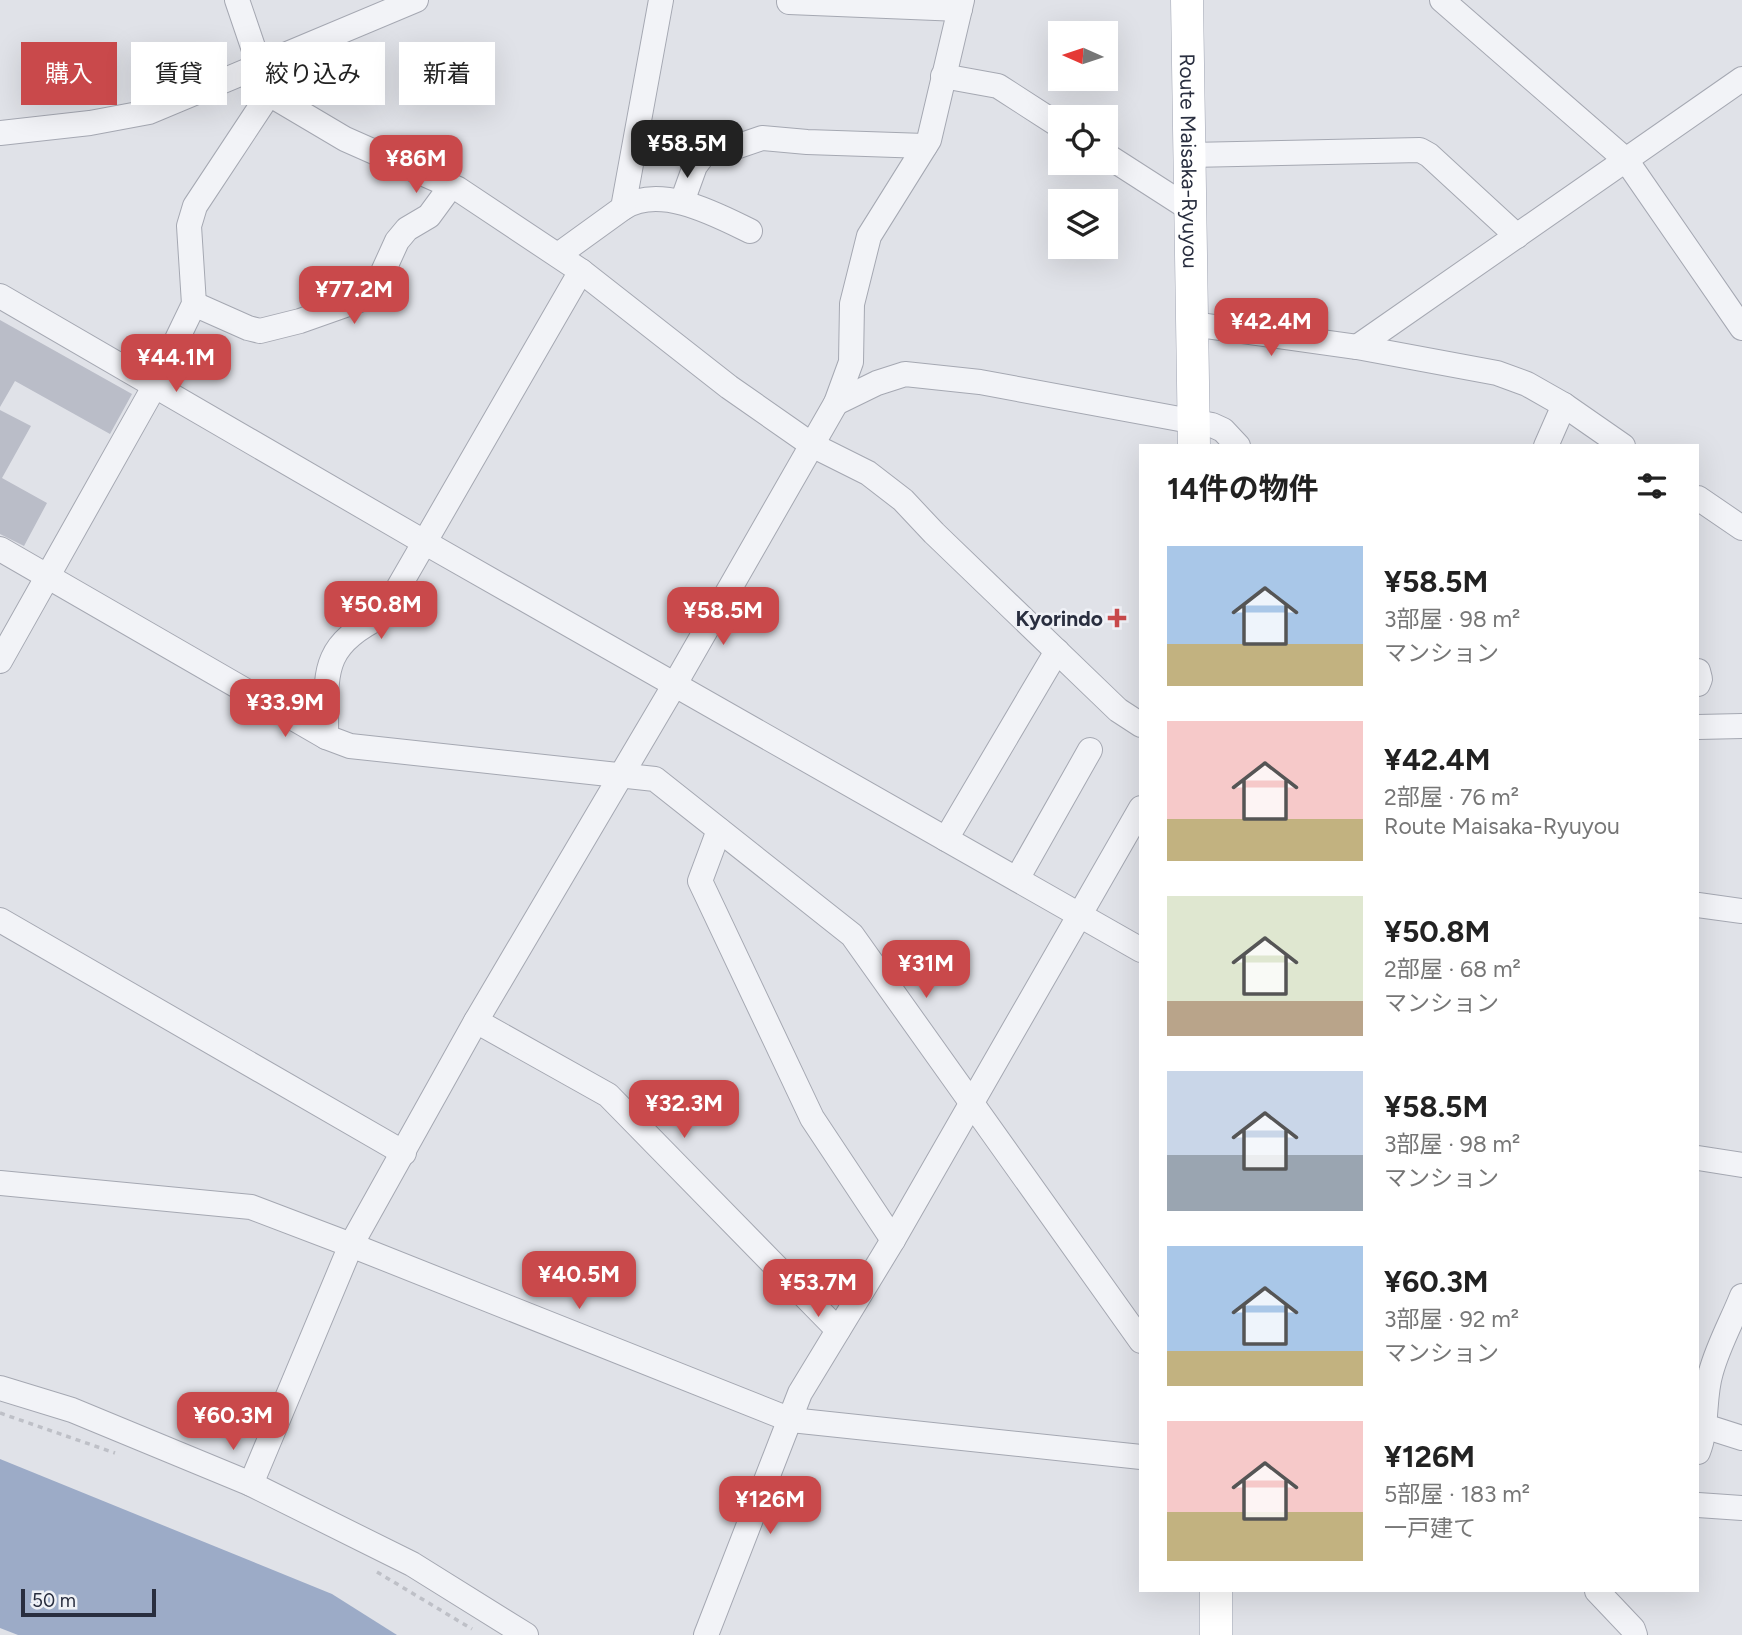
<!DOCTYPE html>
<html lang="ja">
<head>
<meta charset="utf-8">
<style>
	:root { --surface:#fff; --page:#f6f6f6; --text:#222; --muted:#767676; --accent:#c9494b }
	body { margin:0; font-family:Figtree,"Noto Sans JP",sans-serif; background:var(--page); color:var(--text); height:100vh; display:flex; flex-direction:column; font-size:26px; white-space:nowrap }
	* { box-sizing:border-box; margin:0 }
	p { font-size:23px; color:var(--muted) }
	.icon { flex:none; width:38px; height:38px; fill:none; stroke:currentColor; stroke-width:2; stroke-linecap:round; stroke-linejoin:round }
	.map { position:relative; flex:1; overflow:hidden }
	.drawer { position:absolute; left:1139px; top:444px; width:560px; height:1148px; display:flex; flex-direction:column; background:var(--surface); border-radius:0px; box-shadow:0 7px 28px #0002 }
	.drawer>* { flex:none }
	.hud { position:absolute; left:21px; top:42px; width:665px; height:63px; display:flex; gap:14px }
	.needle { width:46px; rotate:273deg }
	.controls { position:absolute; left:1048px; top:21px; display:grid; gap:14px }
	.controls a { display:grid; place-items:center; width:70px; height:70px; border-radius:0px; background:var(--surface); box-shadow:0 7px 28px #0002; font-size:35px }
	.scale { position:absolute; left:21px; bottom:18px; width:135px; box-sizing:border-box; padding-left:7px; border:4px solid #292e3f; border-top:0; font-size:19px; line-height:24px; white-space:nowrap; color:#292e3f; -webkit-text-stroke:5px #eff1f6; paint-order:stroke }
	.price { position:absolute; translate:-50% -60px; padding:0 16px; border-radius:14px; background:var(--accent); color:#fff; font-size:23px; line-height:46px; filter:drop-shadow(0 2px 4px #0008) }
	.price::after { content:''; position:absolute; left:50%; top:42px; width:21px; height:16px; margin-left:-10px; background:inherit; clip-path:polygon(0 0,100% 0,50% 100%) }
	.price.on { background:#222; color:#fff }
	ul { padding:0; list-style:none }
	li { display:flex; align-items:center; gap:21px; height:175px; padding:0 28px }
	li span { display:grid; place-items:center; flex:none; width:196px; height:140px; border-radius:0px; color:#555 }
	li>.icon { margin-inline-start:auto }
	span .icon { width:84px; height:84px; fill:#fffc; stroke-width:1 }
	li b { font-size:30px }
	h2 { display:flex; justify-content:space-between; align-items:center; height:84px; padding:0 28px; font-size:30px }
	.chip { padding:0 24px; border-radius:0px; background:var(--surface); box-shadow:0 7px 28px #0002; font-size:24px; line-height:63px }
	.chip.on { background:var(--accent); color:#fff }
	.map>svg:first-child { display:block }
	.water { fill:#9cabc7 }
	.building { fill:#babdc8 }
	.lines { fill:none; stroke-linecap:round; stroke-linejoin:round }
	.minor-casing { stroke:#a5a8b2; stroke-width:26 }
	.major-casing { stroke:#a0a5b3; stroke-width:33 }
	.path { stroke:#bec0c7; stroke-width:3.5; stroke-dasharray:5 5; stroke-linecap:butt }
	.minor { stroke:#f2f3f7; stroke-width:24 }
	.major { stroke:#fff; stroke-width:32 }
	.poi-dot { fill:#c9494b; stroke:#eff1f6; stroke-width:2.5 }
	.labels { text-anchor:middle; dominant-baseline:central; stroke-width:5; stroke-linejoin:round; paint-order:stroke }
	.street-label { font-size:21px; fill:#292e3f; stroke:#eff1f6 }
	.poi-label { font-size:21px; font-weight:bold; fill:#292e3f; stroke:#eff1f6; text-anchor:end }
</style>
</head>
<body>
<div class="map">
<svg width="1742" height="1635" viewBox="0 0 1742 1635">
	<rect width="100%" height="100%" fill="#e0e2e8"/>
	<polygon class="water" points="0,1459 332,1594 397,1635 18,1635 0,1628"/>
	<g class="building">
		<polygon points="0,320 132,394 110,434 15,381 0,407"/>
		<polygon points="0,410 31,426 2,478 47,503 24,546 0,534"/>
	</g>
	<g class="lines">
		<g class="minor-casing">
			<g id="minor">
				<polyline points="237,0 269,94 345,139 458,189 581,271 729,387 812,445 868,473 903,500 934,533 1118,710 1141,725"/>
				<polyline points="1442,0 1626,160 1742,328"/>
				<polyline points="789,2 960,9"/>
				<polyline points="943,76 998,86 1060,126"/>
				<polyline points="0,133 90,123 149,112 416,0"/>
				<polyline points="1106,155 1190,209"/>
				<polyline points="1190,155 1420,150 1429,155 1517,236"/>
				<polyline points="682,202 695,166 704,154 727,150 762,138 807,142 925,146"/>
				<path d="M623,208C660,184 715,214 750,231"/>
				<polyline points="558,255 623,208 661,0"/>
				<polyline points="0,296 424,542 1141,950"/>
				<polyline points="194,304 248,328 260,331 300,321 368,297 377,285 397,241 407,229 429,216 451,186"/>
				<polyline points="1192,324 1357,347 1497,373 1527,384 1564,405 1623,446"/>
				<polyline points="1357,347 1742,79"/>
				<polyline points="836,403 877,383 905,374 980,382 1212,425 1223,430 1238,446"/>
				<polyline points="1546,446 1564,405"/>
				<polyline points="1698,498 1742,528"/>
				<polyline points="0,549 326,737 350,746 655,779 852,935 1141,1341"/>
				<polyline points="0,661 154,387 194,304 189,226 195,206 269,94"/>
				<polyline points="1698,671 1700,679 1698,684"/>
				<polyline points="1698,727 1742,726"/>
				<path d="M326,737C327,675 318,647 382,616L581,271"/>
				<polyline points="719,830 700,881 812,1118 893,1240"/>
				<polyline points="946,839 1057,651"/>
				<polyline points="1017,879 1090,750"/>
				<polyline points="1698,905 1742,911"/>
				<polyline points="0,920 404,1153"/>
				<polyline points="476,1021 608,1095 838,1330"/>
				<polyline points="1698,1158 1742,1165"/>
				<polyline points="0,1183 251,1207 351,1245 791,1420 1141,1457"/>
				<polyline points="0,1388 72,1410 251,1484 351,1245 476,1021 675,684 836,403 851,362 852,304 869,236 929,140 962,0"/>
				<polyline points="1698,1424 1742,1438"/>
				<path d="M1698,1452C1708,1427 1703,1398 1711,1372C1718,1346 1732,1321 1742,1296"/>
				<polyline points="251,1484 412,1564 526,1635"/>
				<polyline points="1698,1505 1742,1508"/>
				<polyline points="1597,1591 1633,1629 1635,1635"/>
				<polyline points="706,1635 800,1393 893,1240 1141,808"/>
			</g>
		</g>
		<g class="major-casing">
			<g id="major">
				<path id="s1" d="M1187,0L1194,446"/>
				<polyline points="1216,1635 1216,1591"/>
			</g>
		</g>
		<g class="path">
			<polyline points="0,1413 115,1453"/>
			<polyline points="377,1572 472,1629"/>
		</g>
		<use href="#minor" class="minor"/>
		<use href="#major" class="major"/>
	</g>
	<path class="poi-dot" d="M1113.5 607.5h7v7h7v7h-7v7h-7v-7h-7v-7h7z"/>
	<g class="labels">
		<g class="street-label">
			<text stroke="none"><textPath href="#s1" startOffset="161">Route Maisaka-Ryuyou</textPath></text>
		</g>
		<g class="poi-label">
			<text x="1103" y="618">Kyorindo</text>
		</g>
	</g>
</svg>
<div class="controls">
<a><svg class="needle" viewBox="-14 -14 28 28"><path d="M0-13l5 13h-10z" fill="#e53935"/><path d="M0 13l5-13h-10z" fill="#767676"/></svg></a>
<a><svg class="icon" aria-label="locate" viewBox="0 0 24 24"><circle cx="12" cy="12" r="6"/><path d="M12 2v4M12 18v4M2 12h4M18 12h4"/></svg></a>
<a><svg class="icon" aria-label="layers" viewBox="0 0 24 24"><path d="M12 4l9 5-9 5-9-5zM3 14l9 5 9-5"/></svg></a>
</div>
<div class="scale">50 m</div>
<b class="price on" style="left:687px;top:180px">¥58.5M</b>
<b class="price" style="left:416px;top:195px">¥86M</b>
<b class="price" style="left:354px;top:326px">¥77.2M</b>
<b class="price" style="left:1271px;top:358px">¥42.4M</b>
<b class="price" style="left:176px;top:394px">¥44.1M</b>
<b class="price" style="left:381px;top:641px">¥50.8M</b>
<b class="price" style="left:723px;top:647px">¥58.5M</b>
<b class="price" style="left:285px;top:739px">¥33.9M</b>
<b class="price" style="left:926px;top:1000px">¥31M</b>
<b class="price" style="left:684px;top:1140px">¥32.3M</b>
<b class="price" style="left:579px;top:1311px">¥40.5M</b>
<b class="price" style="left:818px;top:1319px">¥53.7M</b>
<b class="price" style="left:233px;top:1452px">¥60.3M</b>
<b class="price" style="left:770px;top:1536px">¥126M</b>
<div class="hud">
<a class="chip on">購入</a>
<a class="chip">賃貸</a>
<a class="chip">絞り込み</a>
<a class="chip">新着</a>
</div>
<section class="drawer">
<h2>14件の物件<svg class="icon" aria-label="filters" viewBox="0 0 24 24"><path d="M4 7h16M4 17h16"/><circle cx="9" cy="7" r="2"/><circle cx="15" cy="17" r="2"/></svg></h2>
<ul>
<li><span style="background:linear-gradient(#a9c7e8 70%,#c2b280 0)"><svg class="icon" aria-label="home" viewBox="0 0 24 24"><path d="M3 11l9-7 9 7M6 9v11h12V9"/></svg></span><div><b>¥58.5M</b><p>3部屋 · 98 m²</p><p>マンション</p></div></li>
<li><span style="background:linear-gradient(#f6c9c9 70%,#c2b280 0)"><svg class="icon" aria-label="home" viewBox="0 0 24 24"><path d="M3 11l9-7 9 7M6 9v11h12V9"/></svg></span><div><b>¥42.4M</b><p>2部屋 · 76 m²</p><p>Route Maisaka-Ryuyou</p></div></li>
<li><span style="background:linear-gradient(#dfe7d0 75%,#b9a48a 0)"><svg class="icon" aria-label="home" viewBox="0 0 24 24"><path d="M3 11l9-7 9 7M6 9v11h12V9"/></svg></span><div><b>¥50.8M</b><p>2部屋 · 68 m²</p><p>マンション</p></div></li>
<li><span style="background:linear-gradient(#c9d6e8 60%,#9aa5b1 0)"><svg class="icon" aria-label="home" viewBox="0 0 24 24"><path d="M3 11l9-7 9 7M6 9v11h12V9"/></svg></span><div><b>¥58.5M</b><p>3部屋 · 98 m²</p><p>マンション</p></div></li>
<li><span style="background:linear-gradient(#a9c7e8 75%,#c2b280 0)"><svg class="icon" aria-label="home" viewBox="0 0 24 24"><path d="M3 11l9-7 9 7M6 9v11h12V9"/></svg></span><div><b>¥60.3M</b><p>3部屋 · 92 m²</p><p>マンション</p></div></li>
<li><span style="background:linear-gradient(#f6c9c9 65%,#c2b280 0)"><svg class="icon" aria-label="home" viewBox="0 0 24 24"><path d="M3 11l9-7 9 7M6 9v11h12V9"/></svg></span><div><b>¥126M</b><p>5部屋 · 183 m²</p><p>一戸建て</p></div></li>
</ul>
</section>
</div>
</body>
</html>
